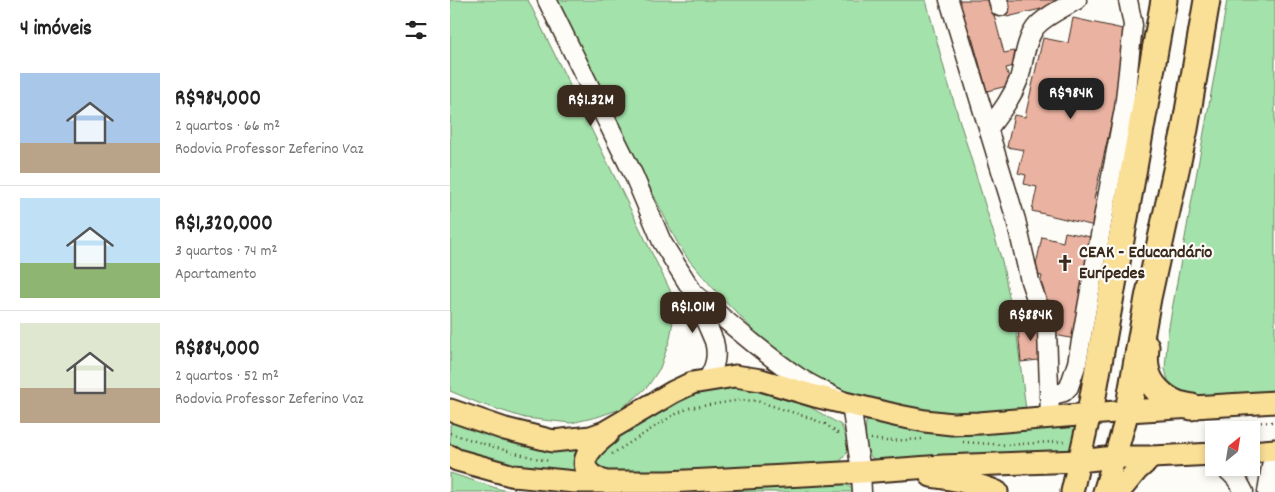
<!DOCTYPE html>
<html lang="pt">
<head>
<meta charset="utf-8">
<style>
	:root { --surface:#fff; --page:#f2f2f2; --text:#222; --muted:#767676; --line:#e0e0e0; --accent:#3b2a1e }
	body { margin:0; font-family:Dekko,sans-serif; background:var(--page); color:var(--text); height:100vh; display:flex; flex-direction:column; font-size:19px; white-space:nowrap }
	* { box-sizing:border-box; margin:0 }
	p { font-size:16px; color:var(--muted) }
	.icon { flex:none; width:28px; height:28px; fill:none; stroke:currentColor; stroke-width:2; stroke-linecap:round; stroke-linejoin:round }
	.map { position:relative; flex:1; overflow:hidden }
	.details { display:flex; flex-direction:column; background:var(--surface); width:450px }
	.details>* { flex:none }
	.needle { width:32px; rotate:30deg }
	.fabs { position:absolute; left:755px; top:421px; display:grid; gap:10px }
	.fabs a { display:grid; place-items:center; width:55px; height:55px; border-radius:0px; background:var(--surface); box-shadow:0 2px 8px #0003; font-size:25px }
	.price { position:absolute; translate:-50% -42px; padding:0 11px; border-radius:10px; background:var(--accent); color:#fff; font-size:16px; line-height:32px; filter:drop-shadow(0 1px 2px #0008) }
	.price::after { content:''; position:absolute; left:50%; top:30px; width:15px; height:11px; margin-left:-8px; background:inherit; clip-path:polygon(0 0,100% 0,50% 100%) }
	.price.active { background:#222; color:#fff }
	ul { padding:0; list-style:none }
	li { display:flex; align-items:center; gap:15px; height:125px; padding:0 20px }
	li+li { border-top:1px solid var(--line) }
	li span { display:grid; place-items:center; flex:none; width:140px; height:100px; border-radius:0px; color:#555 }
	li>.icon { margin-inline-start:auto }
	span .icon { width:60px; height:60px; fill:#fffc; stroke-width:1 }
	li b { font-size:21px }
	h2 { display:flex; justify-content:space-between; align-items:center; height:60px; padding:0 20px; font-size:21px }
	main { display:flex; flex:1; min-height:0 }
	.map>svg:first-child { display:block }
	.green { fill:#a3e2ab; stroke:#6f8664 }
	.building { fill:#eab2a1; stroke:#3b2a1e }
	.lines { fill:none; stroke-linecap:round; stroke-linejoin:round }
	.minor-casing { stroke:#3b2a1e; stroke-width:21 }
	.major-casing { stroke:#3b2a1e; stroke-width:25 }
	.highway-casing { stroke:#3b2a1e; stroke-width:29 }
	.path { stroke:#3b2a1e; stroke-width:2.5; stroke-dasharray:1 4; stroke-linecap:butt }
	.minor { stroke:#fdfcf7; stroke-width:18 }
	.major { stroke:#fadf96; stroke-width:21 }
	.highway { stroke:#fadf96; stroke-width:25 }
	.labels { text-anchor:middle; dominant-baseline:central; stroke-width:4.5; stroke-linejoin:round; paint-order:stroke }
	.poi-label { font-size:18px; font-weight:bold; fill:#3b2a1e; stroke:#fdfcf7; text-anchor:start }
</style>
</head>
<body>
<main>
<section class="details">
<h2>4 imóveis<svg class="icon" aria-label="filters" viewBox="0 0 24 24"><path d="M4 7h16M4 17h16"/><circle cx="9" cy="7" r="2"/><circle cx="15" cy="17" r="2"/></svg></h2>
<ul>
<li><span style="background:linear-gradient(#a9c7e8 70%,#b9a48a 0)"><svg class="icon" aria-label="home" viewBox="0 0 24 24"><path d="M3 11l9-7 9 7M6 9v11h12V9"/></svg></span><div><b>R$984,000</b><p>2 quartos · 66 m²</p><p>Rodovia Professor Zeferino Vaz</p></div></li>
<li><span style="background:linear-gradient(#bfe0f5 65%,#8fb573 0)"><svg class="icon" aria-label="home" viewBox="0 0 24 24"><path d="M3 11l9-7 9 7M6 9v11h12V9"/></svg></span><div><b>R$1,320,000</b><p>3 quartos · 74 m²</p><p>Apartamento</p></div></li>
<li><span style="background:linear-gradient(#dfe7d0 65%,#b9a48a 0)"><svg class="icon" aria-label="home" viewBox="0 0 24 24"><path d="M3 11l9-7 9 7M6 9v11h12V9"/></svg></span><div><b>R$884,000</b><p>2 quartos · 52 m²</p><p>Rodovia Professor Zeferino Vaz</p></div></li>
</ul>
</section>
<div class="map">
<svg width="825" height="492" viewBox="0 0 825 492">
	<rect width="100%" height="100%" fill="#fdfcf7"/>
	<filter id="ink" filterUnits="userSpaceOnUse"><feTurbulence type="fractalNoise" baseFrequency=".02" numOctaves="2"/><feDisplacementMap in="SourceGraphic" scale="10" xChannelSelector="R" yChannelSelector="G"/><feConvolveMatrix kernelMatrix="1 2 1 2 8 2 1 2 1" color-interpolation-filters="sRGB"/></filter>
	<g filter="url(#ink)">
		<g class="green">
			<polygon points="0,0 78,0 220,290 224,314 220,339 210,368 198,386 185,398 170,409 147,417 121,423 75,418 31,404 0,391"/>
			<polygon points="107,0 476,0 497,79 552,261 567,337 576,410 542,412 499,413 474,411 423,399 393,390 361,374 329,355 310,337 263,288 238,259 226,240"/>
			<polygon points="777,0 825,0 825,394 742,407 720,388 715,369 718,332 766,66"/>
			<polygon points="284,387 302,390 360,407 391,425 397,439 399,448 396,454 389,463 163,475 144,468 147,451 198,419 238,396 269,388"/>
			<path d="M421,418L621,425L626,429L621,449L618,453L431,461C431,461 424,459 423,459C415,453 415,431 416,422Z"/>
			<polygon points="3,423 129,448 129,474 66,466 0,446 0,425"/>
			<polygon points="0,473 49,489 63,492 0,492"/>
			<polygon points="394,482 401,488 403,492 259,492 242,485"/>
		</g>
		<g class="building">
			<polygon points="502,0 540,0 554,53 564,51 568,65 556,68 561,85 537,91 521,34 512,37"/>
			<polygon points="552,0 615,0 616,3 557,17"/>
			<polygon points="623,18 682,31 644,199 658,203 653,228 582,211 587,187 574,184 576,175 568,173 574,150 557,147 564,115 575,117 593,38 618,43"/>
			<polygon points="615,232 651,239 630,340 600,334 607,302 587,298 592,276 584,274 592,237 613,242"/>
			<polygon points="573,317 574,326 593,325 596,359 571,362 567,318"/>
		</g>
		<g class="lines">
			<g class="minor-casing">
				<g id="minor">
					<path d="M97,0L184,176L212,242L243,292L264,341C268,356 265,367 257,380"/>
					<polyline points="499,0 566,220 580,281 597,330 600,417"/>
					<polyline points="548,0 550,7"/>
					<path d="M539,128C551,112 562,98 569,79C574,62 575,42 585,28C593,17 615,7 627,0"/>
					<path d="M245,294C279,323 313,353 350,378C366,388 384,396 401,405L411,472L412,492"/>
					<polyline points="599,396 614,392 619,387 627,363 654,213 674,109 683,25 678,0"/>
					<path d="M774,468C784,474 789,482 794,492"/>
					<polyline points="817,492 821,466 825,457"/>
				</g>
			</g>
			<g class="major-casing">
				<g id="major">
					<polyline points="0,410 55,429 103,441 141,437 155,432 223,392 242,383 285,376 311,380 365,396 449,416 475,421 502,424 529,423 678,411 825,402"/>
					<polyline points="801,452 825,450"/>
					<polyline points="0,456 7,460 64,476 125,482 217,482 411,472 493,466 629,461 665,457 702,457 764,454"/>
					<path d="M481,476C504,479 526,483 547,492"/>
					<path d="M154,482C151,480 146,478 143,476C123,462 146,443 158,434"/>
					<polyline points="622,492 640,413"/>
					<polyline points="654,492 665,457 678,411"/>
					<polyline points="669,492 687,470 702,457"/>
				</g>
			</g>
			<g class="highway-casing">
				<g id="highway">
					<path d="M696,347C695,356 695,367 698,375C702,387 715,399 726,403C731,405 737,406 742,407"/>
					<polyline points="678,411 698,298 735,129 757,0"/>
					<polyline points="640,413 714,0"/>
				</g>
			</g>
			<g class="path">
				<polyline points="786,423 825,422"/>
				<path d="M0,433C33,444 65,454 99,461"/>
				<polyline points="421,439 436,441 473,439"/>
				<polyline points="513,442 556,445 617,441"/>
				<polyline points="162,454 222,416 239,408 291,400 307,401 357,417 375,424 389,434"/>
			</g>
			<use href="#minor" class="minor"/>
			<use href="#major" class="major"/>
			<use href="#highway" class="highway"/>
		</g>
	</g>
	<defs>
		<g id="church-bare" transform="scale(1.35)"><path d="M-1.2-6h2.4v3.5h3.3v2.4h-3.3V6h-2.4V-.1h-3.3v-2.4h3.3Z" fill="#3b2a1e" stroke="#fdfcf7" stroke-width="2.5" paint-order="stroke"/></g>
	</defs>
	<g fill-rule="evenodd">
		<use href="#church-bare" x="615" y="263"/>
	</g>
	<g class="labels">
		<g class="poi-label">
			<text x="629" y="253">CEAK - Educandário<tspan x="629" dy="21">Eurípedes</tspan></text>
		</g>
	</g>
</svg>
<div class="fabs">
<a><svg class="needle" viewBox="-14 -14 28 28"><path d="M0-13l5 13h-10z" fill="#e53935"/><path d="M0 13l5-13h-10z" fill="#767676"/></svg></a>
</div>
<b class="price active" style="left:621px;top:120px">R$984K</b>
<b class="price" style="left:141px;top:127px">R$1.32M</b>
<b class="price" style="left:243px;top:334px">R$1.01M</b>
<b class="price" style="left:581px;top:342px">R$884K</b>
</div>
</main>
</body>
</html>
